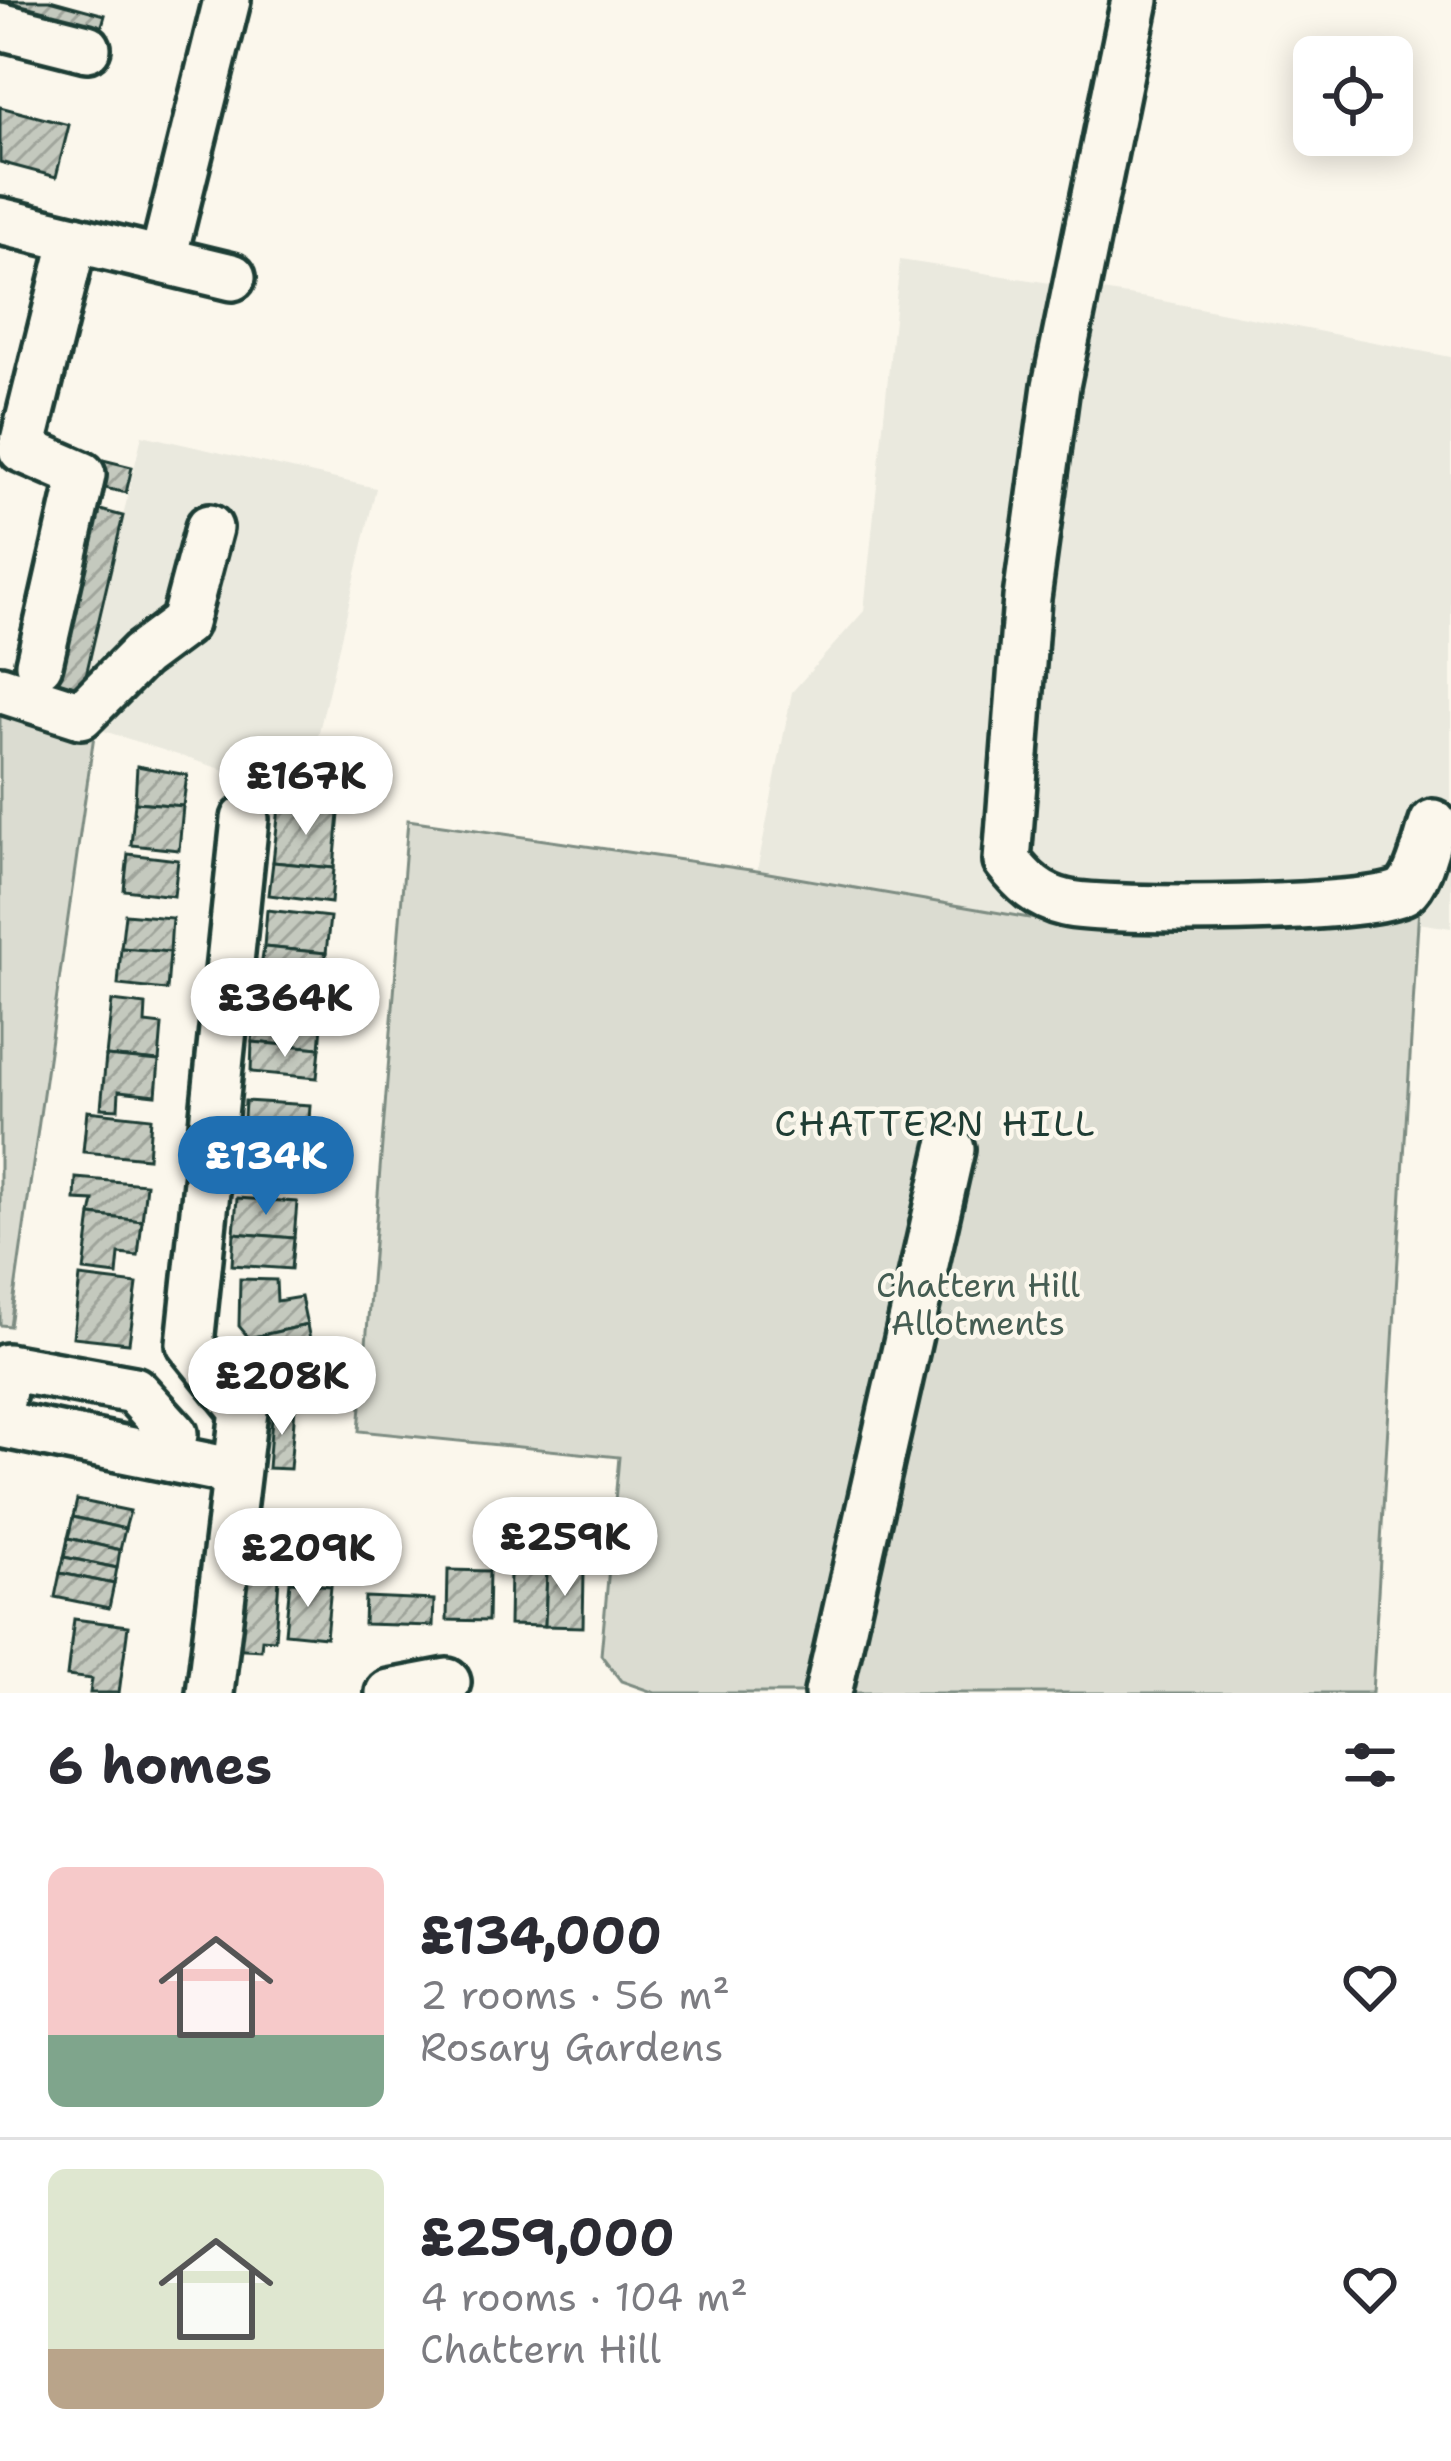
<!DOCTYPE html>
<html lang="en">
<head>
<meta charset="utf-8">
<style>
	:root { --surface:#fff; --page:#f7f7f7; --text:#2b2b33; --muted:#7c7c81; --line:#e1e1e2; --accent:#1f6fb2 }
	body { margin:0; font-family:"Shantell Sans",sans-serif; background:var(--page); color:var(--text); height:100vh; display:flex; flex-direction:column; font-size:45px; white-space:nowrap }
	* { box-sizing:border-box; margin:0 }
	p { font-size:39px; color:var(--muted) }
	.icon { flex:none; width:66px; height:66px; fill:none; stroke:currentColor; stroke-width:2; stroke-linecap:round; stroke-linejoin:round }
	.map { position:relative; height:1693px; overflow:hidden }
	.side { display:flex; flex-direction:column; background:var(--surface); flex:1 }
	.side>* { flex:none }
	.tools { position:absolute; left:1293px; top:36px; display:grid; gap:24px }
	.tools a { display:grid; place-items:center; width:120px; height:120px; border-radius:18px; background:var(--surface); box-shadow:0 6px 30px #0003; font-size:60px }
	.price { position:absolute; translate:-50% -102px; padding:0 27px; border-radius:42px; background:#fff; color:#222; font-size:39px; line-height:78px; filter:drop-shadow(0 3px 6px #0008) }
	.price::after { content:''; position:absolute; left:50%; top:72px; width:36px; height:27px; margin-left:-18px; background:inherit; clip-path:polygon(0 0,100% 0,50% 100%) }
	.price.on { background:var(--accent); color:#fff }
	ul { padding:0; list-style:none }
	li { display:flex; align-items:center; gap:36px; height:300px; padding:0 48px }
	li+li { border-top:3px solid var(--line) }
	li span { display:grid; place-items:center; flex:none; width:336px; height:240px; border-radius:18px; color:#555 }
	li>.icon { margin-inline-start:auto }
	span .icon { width:144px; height:144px; fill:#fffc; stroke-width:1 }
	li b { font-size:51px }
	h2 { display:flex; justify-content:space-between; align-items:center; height:144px; padding:0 48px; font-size:51px }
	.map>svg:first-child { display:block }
	.built { fill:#eae9de }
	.green { fill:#dbdcd1; stroke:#7d8c82; stroke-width:3 }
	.building { fill:url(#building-hatch); stroke:#1f3d34; stroke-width:3 }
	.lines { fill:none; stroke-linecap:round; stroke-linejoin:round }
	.minor-casing { stroke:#1f3d34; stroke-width:54 }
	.minor { stroke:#fbf7ec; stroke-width:45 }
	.labels { text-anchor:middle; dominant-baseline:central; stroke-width:9; stroke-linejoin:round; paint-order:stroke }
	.park-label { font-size:33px; fill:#455d53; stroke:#fbf7ec }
	.neighbourhood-label { font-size:36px; letter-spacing:3px; fill:#1f3d34; stroke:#fbf7ec }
</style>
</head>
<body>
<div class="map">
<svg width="1451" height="1693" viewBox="0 0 1451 1693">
	<defs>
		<pattern id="building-hatch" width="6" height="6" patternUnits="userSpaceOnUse" patternTransform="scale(3)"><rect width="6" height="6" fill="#c4c9be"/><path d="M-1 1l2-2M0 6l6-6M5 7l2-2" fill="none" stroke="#9fa49b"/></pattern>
	</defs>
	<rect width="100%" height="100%" fill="#fbf7ec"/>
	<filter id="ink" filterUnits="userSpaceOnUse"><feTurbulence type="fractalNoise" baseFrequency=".00833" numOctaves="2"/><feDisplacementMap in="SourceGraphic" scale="24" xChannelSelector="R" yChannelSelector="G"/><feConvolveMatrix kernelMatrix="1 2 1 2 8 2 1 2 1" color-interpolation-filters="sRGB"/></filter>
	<g filter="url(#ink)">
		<g class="built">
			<polygon points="900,260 1147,298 1451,357 1451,928 1418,923 1418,906 1035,919 757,871 792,692 864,611"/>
			<polygon points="142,435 376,488 304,796 95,728 83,688"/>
		</g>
		<g class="green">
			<polygon points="0,697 95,728 10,1326 0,1325"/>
			<polygon points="408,820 757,871 1035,919 1419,906 1372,1693 655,1693 621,1681 601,1655 619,1457 359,1431"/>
		</g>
		<g class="building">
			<polygon points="0,0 50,0 105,15 98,40 0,14"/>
			<polygon points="0,107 69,125 56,177 0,162"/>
			<polygon points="103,460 132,467 126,493 96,486"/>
			<polygon points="93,508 123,516 83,688 54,681"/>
			<polygon points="137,766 187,775 183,806 135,802"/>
			<polygon points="135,802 183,806 179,850 131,845"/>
			<polygon points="279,808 339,814 334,868 273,862"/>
			<polygon points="128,854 178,860 174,896 124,890"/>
			<polygon points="273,862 334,868 331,903 269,895"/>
			<polygon points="267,910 330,917 326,953 264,947"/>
			<polygon points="125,914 172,918 170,952 121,948"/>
			<polygon points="264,947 326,953 323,990 259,982"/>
			<polygon points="121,948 170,952 167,990 118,985"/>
			<polygon points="112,1001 146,1005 145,1023 162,1025 159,1061 106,1056"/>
			<polygon points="255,1009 323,1014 320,1048 252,1042"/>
			<polygon points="252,1042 320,1048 317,1078 251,1072"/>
			<polygon points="106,1056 159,1061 156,1095 119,1091 118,1109 101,1108"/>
			<polygon points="245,1101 310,1105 308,1138 243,1135"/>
			<polygon points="87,1111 151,1118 148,1158 83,1152"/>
			<polygon points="243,1135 308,1138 307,1176 239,1171"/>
			<polygon points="76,1178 146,1184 142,1221 91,1215 94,1201 75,1200"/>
			<polygon points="237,1198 297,1202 294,1238 234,1233"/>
			<polygon points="91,1215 142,1221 138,1256 119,1254 117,1275 84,1271"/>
			<polygon points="234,1233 294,1238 291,1269 232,1265"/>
			<polygon points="80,1277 137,1284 129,1343 73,1337"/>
			<polygon points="240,1279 276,1280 277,1301 301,1297 307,1325 249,1338 239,1326"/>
			<polygon points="307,1325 319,1382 261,1395 249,1338"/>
			<polygon points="273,1406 295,1407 290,1469 268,1468"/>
			<polygon points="77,1500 130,1511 125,1529 73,1517"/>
			<polygon points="73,1517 125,1529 120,1550 68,1538"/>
			<polygon points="68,1538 120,1550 117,1568 64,1557"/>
			<polygon points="64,1557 117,1568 114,1584 60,1573"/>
			<polygon points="448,1570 489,1571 488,1621 447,1620"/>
			<polygon points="510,1570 547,1571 545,1626 509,1625"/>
			<polygon points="547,1571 584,1572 583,1627 545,1626"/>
			<polygon points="60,1573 114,1584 109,1608 55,1597"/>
			<polygon points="243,1574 279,1577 275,1640 262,1639 261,1650 228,1648"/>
			<polygon points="290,1582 331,1586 326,1637 285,1633"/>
			<polygon points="365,1597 434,1600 433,1626 364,1624"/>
			<polygon points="74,1619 128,1626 119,1693 90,1693 92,1679 67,1676"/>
		</g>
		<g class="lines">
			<g class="minor-casing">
				<g id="minor">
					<path d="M1135,0L1056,386L1027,598L1007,861C1023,882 1039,897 1065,903C1105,913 1378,911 1404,891C1420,878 1426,842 1433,823"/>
					<polyline points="0,26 87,48"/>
					<polyline points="0,221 232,277"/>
					<polyline points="163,258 227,0"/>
					<polyline points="39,664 82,475 22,449 74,239"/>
					<polyline points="0,689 81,715 141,655 184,623 209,528"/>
					<polyline points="0,1407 7,1367 134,1390 174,1434 169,1458"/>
					<polyline points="0,1424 236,1472"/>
					<polyline points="210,1693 244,1411 190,1344 245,819"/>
					<polyline points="389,1693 447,1682"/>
					<polyline points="828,1693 951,1149"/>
				</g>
			</g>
			<use href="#minor" class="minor"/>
		</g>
	</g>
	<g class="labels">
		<g class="park-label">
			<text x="978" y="1285">Chattern Hill<tspan x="978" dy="38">Allotments</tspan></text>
		</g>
		<g class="neighbourhood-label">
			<text x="936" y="1123">CHATTERN HILL</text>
		</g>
	</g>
</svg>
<div class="tools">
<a><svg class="icon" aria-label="locate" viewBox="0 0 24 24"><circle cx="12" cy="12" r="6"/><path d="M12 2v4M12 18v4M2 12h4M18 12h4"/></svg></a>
</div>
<b class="price" style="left:306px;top:838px">£167K</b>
<b class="price" style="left:285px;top:1060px">£364K</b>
<b class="price on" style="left:266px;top:1218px">£134K</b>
<b class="price" style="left:282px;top:1438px">£208K</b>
<b class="price" style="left:565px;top:1599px">£259K</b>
<b class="price" style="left:308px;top:1610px">£209K</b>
</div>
<section class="side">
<h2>6 homes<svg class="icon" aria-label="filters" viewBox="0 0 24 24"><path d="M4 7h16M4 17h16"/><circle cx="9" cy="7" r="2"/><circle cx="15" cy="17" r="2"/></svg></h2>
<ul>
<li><span style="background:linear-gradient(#f6c9c9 70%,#7fa58c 0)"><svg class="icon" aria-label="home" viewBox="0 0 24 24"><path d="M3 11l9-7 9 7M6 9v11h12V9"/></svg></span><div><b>£134,000</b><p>2 rooms · 56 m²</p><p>Rosary Gardens</p></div><svg class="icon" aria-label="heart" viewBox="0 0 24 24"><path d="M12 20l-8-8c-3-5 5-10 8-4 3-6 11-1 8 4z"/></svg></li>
<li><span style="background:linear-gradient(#dfe7d0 75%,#b9a48a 0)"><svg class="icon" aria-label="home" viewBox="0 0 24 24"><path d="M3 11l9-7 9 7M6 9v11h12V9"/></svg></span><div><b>£259,000</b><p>4 rooms · 104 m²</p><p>Chattern Hill</p></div><svg class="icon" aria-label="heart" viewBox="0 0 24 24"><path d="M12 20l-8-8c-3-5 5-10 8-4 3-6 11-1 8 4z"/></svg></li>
</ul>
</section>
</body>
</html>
